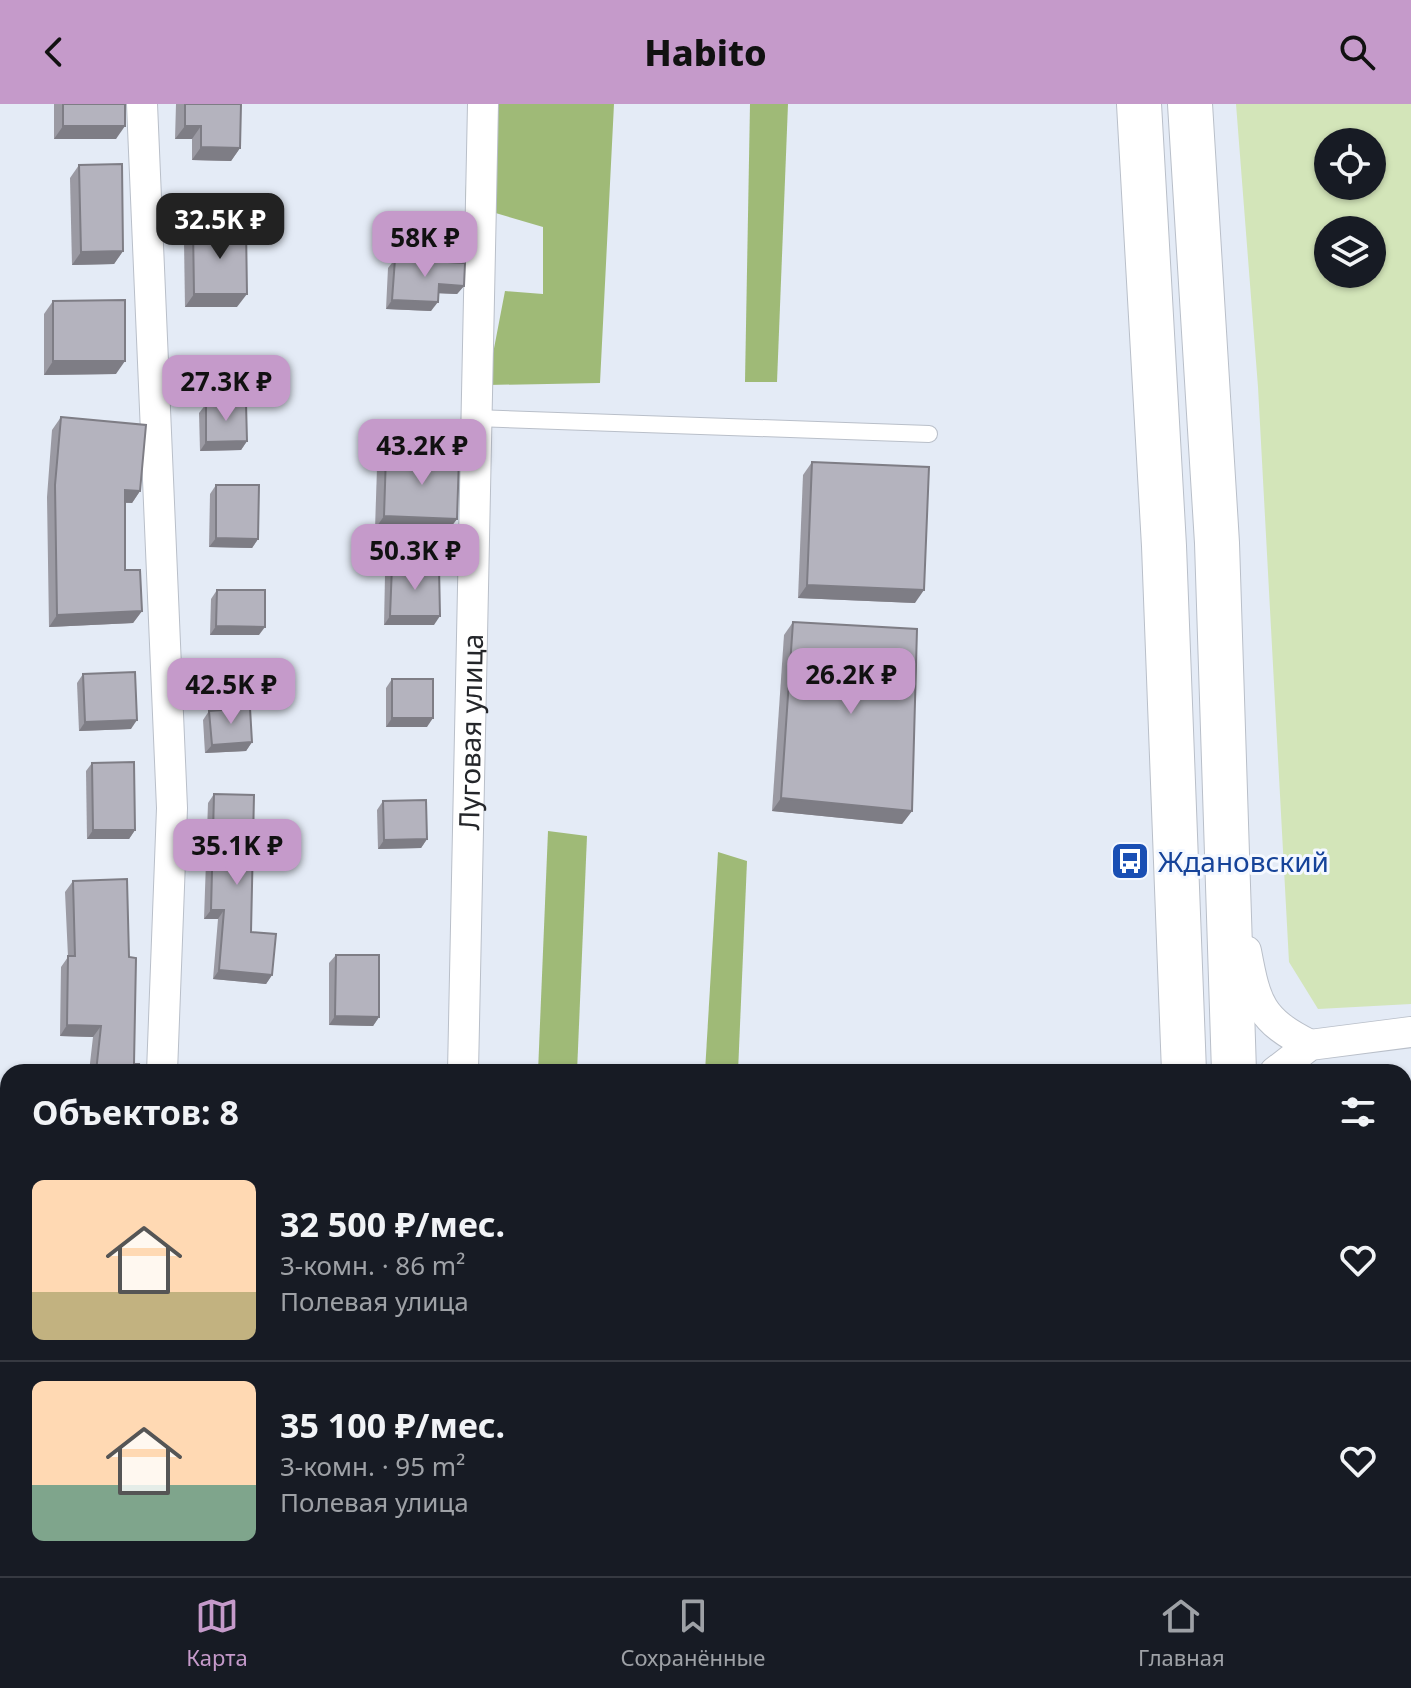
<!DOCTYPE html>
<html lang="ru">
<head>
<meta charset="utf-8">
<style>
	:root { --surface:#171b24; --page:#242831; --text:#f1f3f6; --muted:#9ea1a6; --line:#363941; --accent:#c59aca }
	body { margin:0; font-family:"Noto Sans",sans-serif; background:var(--page); color:var(--text); height:100vh; display:flex; flex-direction:column; font-size:30px; white-space:nowrap }
	* { box-sizing:border-box; margin:0 }
	p { font-size:26px; color:var(--muted) }
	.icon { flex:none; width:44px; height:44px; fill:none; stroke:currentColor; stroke-width:2; stroke-linecap:round; stroke-linejoin:round }
	.map { position:relative; flex:1; overflow:hidden }
	.details { position:absolute; left:0px; top:960px; width:1412px; height:512px; display:flex; flex-direction:column; background:var(--surface); border-radius:24px 24px 0 0; box-shadow:0 2px 6px #0004 }
	.details>* { flex:none }
	.tools { position:absolute; left:1314px; top:24px; display:grid; gap:16px }
	.tools a { display:grid; place-items:center; width:72px; height:72px; border-radius:50%; background:var(--surface); box-shadow:0 2px 6px #0004; font-size:40px }
	.price { position:absolute; translate:-50% -68px; padding:0 18px; border-radius:16px; background:var(--accent); color:#111; font-size:26px; line-height:52px; filter:drop-shadow(0 2px 4px #0008) }
	.price::after { content:''; position:absolute; left:50%; top:48px; width:24px; height:18px; margin-left:-12px; background:inherit; clip-path:polygon(0 0,100% 0,50% 100%) }
	.price.on { background:#222; color:#fff }
	ul { padding:0; list-style:none }
	li { display:flex; align-items:center; gap:24px; height:200px; padding:0 32px }
	li+li { border-top:2px solid var(--line) }
	li span { display:grid; place-items:center; flex:none; width:224px; height:160px; border-radius:12px; color:#555 }
	li>.icon { margin-inline-start:auto }
	span .icon { width:96px; height:96px; fill:#fffc; stroke-width:1 }
	li b { font-size:34px }
	h2 { display:flex; justify-content:space-between; align-items:center; height:96px; padding:0 32px; font-size:34px }
	header { display:flex; justify-content:space-between; align-items:center; height:104px; padding:0 32px; background:var(--accent); color:#111; font-size:36px; font-weight:800 }
	.tab-bar { display:flex; justify-content:space-around; align-items:center; height:112px; border-top:2px solid var(--line); background:var(--surface); font-size:22px; color:var(--muted) }
	.tab-bar a { display:grid; justify-items:center; gap:4px }
	.tab-bar .on { color:var(--accent) }
	.map>svg:first-child { display:block }
	.green { fill:#d3e5b9; fill-rule:evenodd }
	.forest { fill:#9fba77 }
	.lines { fill:none; stroke-linecap:round; stroke-linejoin:round }
	.stream { stroke:#9ec9f4; stroke-width:8 }
	.service-casing { stroke:#b9bfc9; stroke-width:18 }
	.minor-casing { stroke:#b9bfc9; stroke-width:32 }
	.primary-casing { stroke:#b9bfc9; stroke-width:46 }
	.path { stroke:#878b93; stroke-width:5; stroke-dasharray:4 4; stroke-linecap:butt }
	.service { stroke:#fff; stroke-width:16 }
	.minor { stroke:#fff; stroke-width:30 }
	.primary { stroke:#fff; stroke-width:44 }
	.wall { fill:#9b9aa3 }
	.shaded-wall { fill:#7e7d85 }
	.building { fill:#b4b3be; stroke:#7e7d85; stroke-width:2 }
	.labels { text-anchor:middle; dominant-baseline:central; stroke-width:6; stroke-linejoin:round; paint-order:stroke }
	.street-label { font-size:28px; fill:#24262a; stroke:#f4f8ff }
	.transit-label { font-size:28px; fill:#164399; stroke:#f4f8ff; text-anchor:start }
</style>
</head>
<body>
<header><svg class="icon" aria-label="back" viewBox="0 0 24 24"><path d="M15 5l-7 7 7 7"/></svg>Habito<svg class="icon" aria-label="search" viewBox="0 0 24 24"><circle cx="10" cy="10" r="6"/><path d="M15 15l6 6"/></svg></header>
<div class="map">
<svg width="1411" height="1472" viewBox="0 0 1411 1472">
	<rect width="100%" height="100%" fill="#e4ebf6"/>
	<path class="green" d="M1236,0H1411V900L1318,905L1289,858L1258,283ZM1328,38H1372V82H1328ZM1328,126H1372V170H1328Z"/>
	<g class="forest">
		<polygon points="470,0 614,0 600,279 487,281 505,187 543,190 543,123 465,100"/>
		<polygon points="750,0 788,0 777,278 745,278"/>
		<polygon points="548,727 587,732 577,968 538,968"/>
		<polygon points="718,748 747,757 738,968 705,968"/>
	</g>
	<g class="lines">
		<g class="stream">
			<polyline points="1404,1393 1411,1367"/>
			<polyline points="1402,1464 1403,1472"/>
		</g>
		<g class="service-casing">
			<polyline id="service" points="475,314 929,330"/>
		</g>
		<g class="minor-casing">
			<g id="minor">
				<polyline points="142,0 172,704 162,968"/>
				<path d="M1246,847C1256,900 1260,916 1310,941"/>
				<path id="s1" d="M463,968L483,0"/>
				<polyline points="1275,968 1310,941 1411,928"/>
				<polyline points="141,1472 141,1464"/>
				<polyline points="444,1472 445,1464"/>
			</g>
		</g>
		<g class="primary-casing">
			<g id="primary">
				<polyline points="1139,0 1164,442 1184,968"/>
				<polyline points="1190,0 1217,439 1234,968"/>
				<polyline points="1197,1464 1198,1472"/>
				<polyline points="1253,1464 1253,1472"/>
			</g>
		</g>
		<polyline class="path" points="1321,1472 1323,1464"/>
		<use href="#service" class="service"/>
		<use href="#minor" class="minor"/>
		<use href="#primary" class="primary"/>
	</g>
	<g class="wall">
		<polygon points="54,0 125,0 116,35 54,35"/>
		<polygon points="176,0 241,0 240,44 231,57 192,56 192,35 175,35"/>
		<polygon points="79,61 123,147 114,160 72,161 70,74"/>
		<polygon points="193,124 237,203 185,203 184,137"/>
		<polygon points="395,155 464,182 457,190 438,189 431,207 386,205 388,164"/>
		<polygon points="53,197 116,270 44,271 44,210"/>
		<polygon points="206,300 247,337 241,346 200,347 199,309"/>
		<polygon points="61,313 140,387 132,399 125,399 125,466 142,507 133,519 49,523 47,393 52,326"/>
		<polygon points="386,351 457,415 447,428 375,425 377,364"/>
		<polygon points="812,358 915,499 798,494 803,371"/>
		<polygon points="216,381 258,435 252,444 209,443 210,390"/>
		<polygon points="392,462 434,521 384,521 385,471"/>
		<polygon points="217,486 259,531 210,531 211,495"/>
		<polygon points="793,518 912,707 902,720 772,707 784,531"/>
		<polygon points="83,570 131,625 79,627 77,579"/>
		<polygon points="392,575 427,623 386,623 386,584"/>
		<polygon points="209,607 252,638 246,647 205,649 203,616"/>
		<polygon points="92,659 135,726 129,735 87,735 86,667"/>
		<polygon points="214,690 251,828 272,871 266,880 213,875 218,815 204,815 208,699"/>
		<polygon points="383,697 427,735 421,744 378,745 377,706"/>
		<polygon points="73,777 129,853 134,960 138,968 89,968 93,933 60,932 61,863 68,853 65,788"/>
		<polygon points="336,851 379,913 373,922 329,921 329,859"/>
		<polygon points="340,1464 399,1464 399,1472 336,1472 336,1470"/>
	</g>
	<g class="shaded-wall">
		<polygon points="63,22 125,22 116,35 54,35"/>
		<polygon points="185,22 201,22 192,35 175,35"/>
		<polygon points="201,43 240,44 231,57 192,56"/>
		<polygon points="123,147 114,160 72,161 81,148"/>
		<polygon points="439,180 464,182 457,190 432,189"/>
		<polygon points="194,190 247,190 237,203 185,203"/>
		<polygon points="392,196 438,198 431,207 386,205"/>
		<polygon points="53,257 125,257 116,270 44,271"/>
		<polygon points="247,337 241,346 200,347 206,338"/>
		<polygon points="125,386 140,387 132,399 116,398"/>
		<polygon points="384,412 457,415 447,428 375,425"/>
		<polygon points="216,434 258,435 252,444 209,443"/>
		<polygon points="807,481 924,486 915,499 798,494"/>
		<polygon points="142,507 133,519 49,523 57,511"/>
		<polygon points="390,512 440,512 434,521 384,521"/>
		<polygon points="216,522 265,523 259,531 210,531"/>
		<polygon points="392,614 433,614 427,623 386,623"/>
		<polygon points="137,616 131,625 79,627 85,618"/>
		<polygon points="252,638 246,647 205,649 212,641"/>
		<polygon points="781,694 912,707 902,720 772,707"/>
		<polygon points="93,726 135,726 129,735 87,735"/>
		<polygon points="427,735 421,744 378,745 384,736"/>
		<polygon points="211,806 224,806 218,815 204,815"/>
		<polygon points="219,866 272,871 266,880 213,875"/>
		<polygon points="335,912 379,913 373,922 329,921"/>
		<polygon points="67,921 101,922 93,933 60,932"/>
	</g>
	<g class="building">
		<rect x="63" y="0" width="62" height="22"/>
		<polygon points="185,0 241,0 240,44 201,43 201,22 185,22"/>
		<polygon points="122,60 123,147 81,148 79,61"/>
		<polygon points="193,124 246,124 247,190 194,190"/>
		<polygon points="395,155 465,159 464,182 439,180 438,198 392,196"/>
		<polygon points="125,196 125,257 53,257 53,197"/>
		<polygon points="246,299 247,337 206,338 206,300"/>
		<polygon points="61,313 146,321 140,387 125,386 125,466 140,466 142,507 57,511 55,381"/>
		<polygon points="386,351 459,354 457,415 384,412"/>
		<polygon points="812,358 929,363 924,486 807,481"/>
		<polygon points="216,381 259,381 258,435 216,434"/>
		<polygon points="392,462 439,463 440,512 390,512"/>
		<polygon points="217,486 265,486 265,523 216,522"/>
		<polygon points="793,518 917,525 912,707 781,694"/>
		<polygon points="135,568 137,616 85,618 83,570"/>
		<rect x="392" y="575" width="41" height="39"/>
		<polygon points="250,604 252,638 212,641 209,607"/>
		<polygon points="134,658 135,726 93,726 92,659"/>
		<polygon points="214,690 254,691 251,828 276,830 272,871 219,866 224,806 211,806"/>
		<polygon points="426,696 427,735 384,736 383,697"/>
		<polygon points="127,775 129,853 136,854 134,960 139,960 138,968 96,968 101,922 67,921 68,852 75,852 73,777"/>
		<polygon points="336,851 379,851 379,913 335,912"/>
		<rect x="343" y="1464" width="56" height="8"/>
	</g>
	<defs>
		<g id="bus-square" transform="scale(2)"><rect x="-9" y="-9" width="18" height="18" rx="4" fill="#1a4fb4" stroke="#f4f8ff"/><path d="M-5-6H5V4H4V6H2V4H-2V6H-4V4H-5ZM-3.5-4V0h7V-4ZM-3.5 1.2v1.5H-2V1.2ZM2 1.2v1.5H3.5V1.2Z" fill="#fff"/></g>
	</defs>
	<g fill-rule="evenodd">
		<use href="#bus-square" x="1130" y="757"/>
	</g>
	<g class="labels">
		<g class="street-label">
			<text stroke="none"><textPath href="#s1" startOffset="340">Луговая улица</textPath></text>
		</g>
		<g class="transit-label">
			<text x="1158" y="757">Ждановский</text>
		</g>
	</g>
</svg>
<div class="tools">
<a><svg class="icon" aria-label="locate" viewBox="0 0 24 24"><circle cx="12" cy="12" r="6"/><path d="M12 2v4M12 18v4M2 12h4M18 12h4"/></svg></a>
<a><svg class="icon" aria-label="layers" viewBox="0 0 24 24"><path d="M12 4l9 5-9 5-9-5zM3 14l9 5 9-5"/></svg></a>
</div>
<b class="price on" style="left:220px;top:157px">32.5K ₽</b>
<b class="price" style="left:425px;top:175px">58K ₽</b>
<b class="price" style="left:226px;top:319px">27.3K ₽</b>
<b class="price" style="left:422px;top:383px">43.2K ₽</b>
<b class="price" style="left:415px;top:488px">50.3K ₽</b>
<b class="price" style="left:851px;top:612px">26.2K ₽</b>
<b class="price" style="left:231px;top:622px">42.5K ₽</b>
<b class="price" style="left:237px;top:783px">35.1K ₽</b>
<section class="details">
<h2>Объектов: 8<svg class="icon" aria-label="filters" viewBox="0 0 24 24"><path d="M4 7h16M4 17h16"/><circle cx="9" cy="7" r="2"/><circle cx="15" cy="17" r="2"/></svg></h2>
<ul>
<li><span style="background:linear-gradient(#ffd9b3 70%,#c2b280 0)"><svg class="icon" aria-label="home" viewBox="0 0 24 24"><path d="M3 11l9-7 9 7M6 9v11h12V9"/></svg></span><div><b>32 500 ₽/мес.</b><p>3-комн. · 86 m²</p><p>Полевая улица</p></div><svg class="icon" aria-label="heart" viewBox="0 0 24 24"><path d="M12 20l-8-8c-3-5 5-10 8-4 3-6 11-1 8 4z"/></svg></li>
<li><span style="background:linear-gradient(#ffd9b3 65%,#7fa58c 0)"><svg class="icon" aria-label="home" viewBox="0 0 24 24"><path d="M3 11l9-7 9 7M6 9v11h12V9"/></svg></span><div><b>35 100 ₽/мес.</b><p>3-комн. · 95 m²</p><p>Полевая улица</p></div><svg class="icon" aria-label="heart" viewBox="0 0 24 24"><path d="M12 20l-8-8c-3-5 5-10 8-4 3-6 11-1 8 4z"/></svg></li>
</ul>
</section>
</div>
<nav class="tab-bar">
<a class="on"><svg class="icon" aria-label="map" viewBox="0 0 24 24"><path d="M3 6l6-2 6 2 6-2v14l-6 2-6-2-6 2zM9 4v14M15 6v14"/></svg>Карта</a>
<a><svg class="icon" aria-label="saved" viewBox="0 0 24 24"><path d="M7 4h10v16l-5-4-5 4z"/></svg>Сохранённые</a>
<a><svg class="icon" aria-label="home" viewBox="0 0 24 24"><path d="M3 11l9-7 9 7M6 9v11h12V9"/></svg>Главная</a>
</nav>
</body>
</html>
